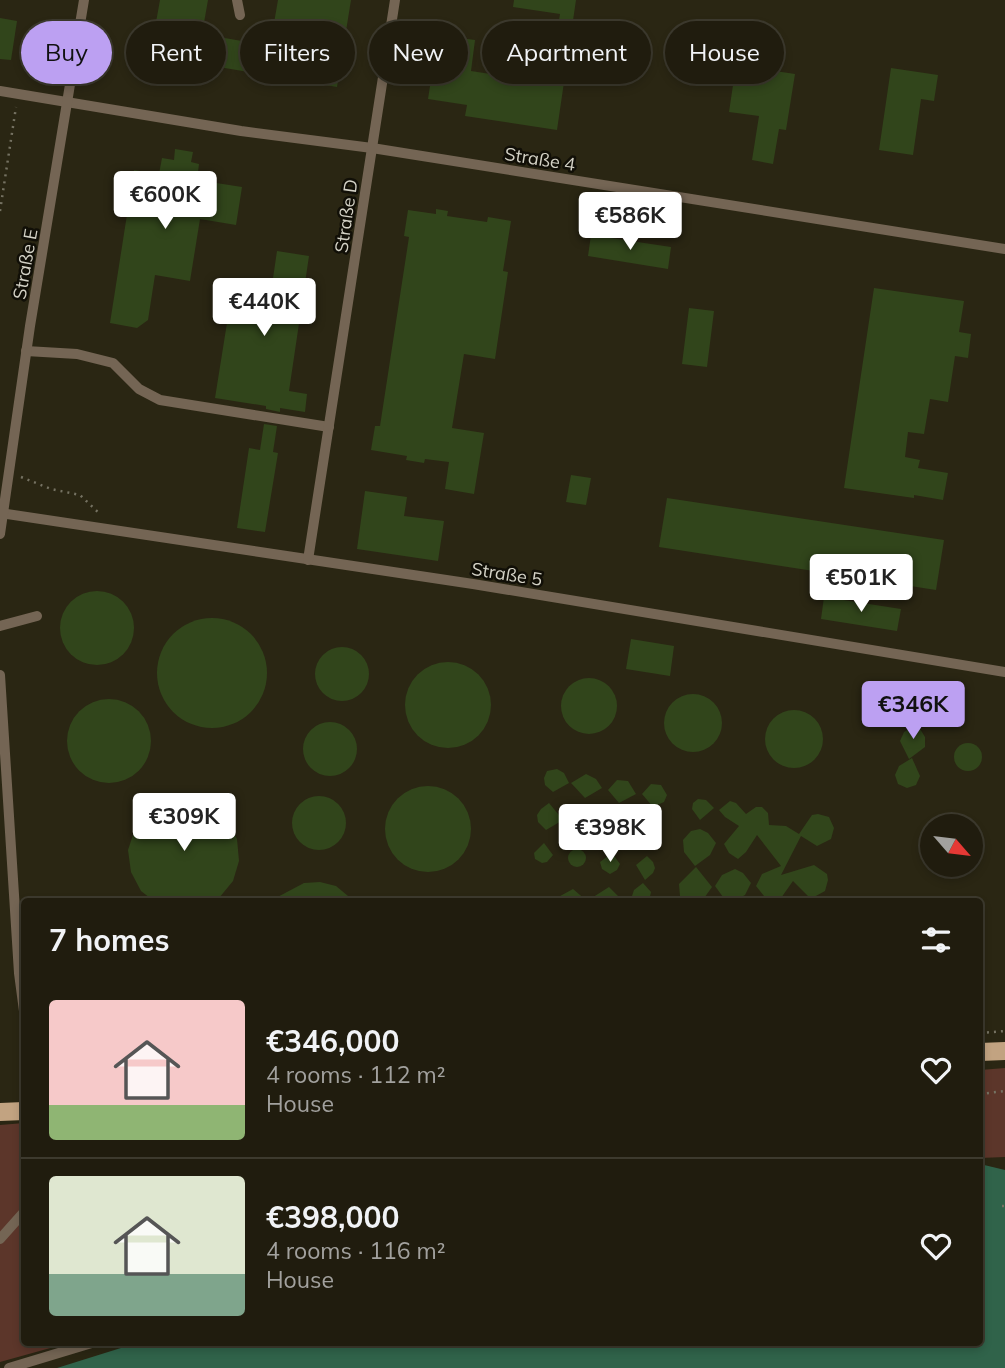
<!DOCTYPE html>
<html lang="en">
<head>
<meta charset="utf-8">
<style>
	:root { --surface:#201c0e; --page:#2d291c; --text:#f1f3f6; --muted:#a2a19e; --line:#3d3a2e; --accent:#bca0f2 }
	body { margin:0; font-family:Mulish,sans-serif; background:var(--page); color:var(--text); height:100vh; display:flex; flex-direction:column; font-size:26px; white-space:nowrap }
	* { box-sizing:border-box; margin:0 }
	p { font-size:23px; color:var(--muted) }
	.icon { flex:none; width:38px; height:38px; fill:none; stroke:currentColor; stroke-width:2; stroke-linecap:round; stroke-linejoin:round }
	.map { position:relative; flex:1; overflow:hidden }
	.panel { position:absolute; left:21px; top:898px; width:962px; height:448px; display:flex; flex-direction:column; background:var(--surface); border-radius:7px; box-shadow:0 4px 10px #0003,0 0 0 2px var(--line) }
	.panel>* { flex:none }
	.hud { position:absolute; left:21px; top:21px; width:964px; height:63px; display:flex; gap:14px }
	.needle { width:46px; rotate:118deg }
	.tools { position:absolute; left:920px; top:814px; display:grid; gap:14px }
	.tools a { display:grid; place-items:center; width:63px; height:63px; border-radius:50%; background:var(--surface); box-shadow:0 4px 10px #0003,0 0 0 2px var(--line); font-size:35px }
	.price { position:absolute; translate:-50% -60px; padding:0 16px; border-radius:7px; background:#fff; color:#222; font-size:23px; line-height:46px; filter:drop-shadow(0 2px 4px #0008) }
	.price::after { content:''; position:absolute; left:50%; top:42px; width:21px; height:16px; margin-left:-10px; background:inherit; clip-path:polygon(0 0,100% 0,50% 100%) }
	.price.active { background:var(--accent); color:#111 }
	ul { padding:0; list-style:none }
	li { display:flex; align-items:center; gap:21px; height:175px; padding:0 28px }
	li+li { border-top:2px solid var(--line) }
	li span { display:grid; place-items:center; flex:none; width:196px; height:140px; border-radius:7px; color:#555 }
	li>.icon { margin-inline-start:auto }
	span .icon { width:84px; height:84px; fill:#fffc; stroke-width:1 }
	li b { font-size:30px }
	h2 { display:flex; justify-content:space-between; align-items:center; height:84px; padding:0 28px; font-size:30px }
	.pill { padding:0 24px; border-radius:32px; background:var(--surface); box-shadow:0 4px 10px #0003,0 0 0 2px var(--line); font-size:24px; line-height:63px }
	.pill.active { background:var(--accent); color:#111 }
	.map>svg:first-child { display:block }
	.green { fill:#5c362a }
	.water { fill:#30634a }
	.building { fill:#31451b }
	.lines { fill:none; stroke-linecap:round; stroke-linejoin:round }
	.path { stroke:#757262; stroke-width:2.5; stroke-dasharray:2 5; stroke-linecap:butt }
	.service { stroke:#746554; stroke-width:10 }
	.primary { stroke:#c2a381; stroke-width:18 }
	.labels { text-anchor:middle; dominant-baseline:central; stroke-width:5; stroke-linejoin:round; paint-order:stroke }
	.street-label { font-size:18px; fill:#d4d2c6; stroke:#110f07 }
</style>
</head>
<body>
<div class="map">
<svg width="1005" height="1368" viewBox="0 0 1005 1368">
	<rect width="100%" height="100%" fill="#2a2613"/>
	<g class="green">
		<polygon points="1005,1068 1005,1157 980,1158 980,1070"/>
		<polygon points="24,1123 24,1342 72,1342 0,1362 0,1125"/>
	</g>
	<polygon class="water" points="980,1164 1005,1170 1005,1368 57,1368 140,1342 980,1342"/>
	<g class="building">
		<polygon points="160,0 208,0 202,34 270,46 278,0 351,0 337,87 177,60 176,65 149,61"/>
		<polygon points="514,0 576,0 557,130 465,116 467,105 428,99 438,35 475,40 471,71 549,83 560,14 513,7"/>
		<polygon points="0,18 17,21 11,60 0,59"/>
		<polygon points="736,65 795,74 786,130 779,129 773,164 752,160 759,116 729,112"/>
		<polygon points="891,68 938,75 934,101 921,99 913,155 879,150"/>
		<polygon points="175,149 193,152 191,162 199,164 197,180 242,187 236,225 200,219 190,281 155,275 148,320 137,328 110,323 134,170 159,174 162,158 174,160"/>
		<polygon points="436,209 448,211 447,216 487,222 488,217 511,221 503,271 508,272 495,359 464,354 452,428 484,433 474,494 445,489 449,462 425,459 424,463 406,460 407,456 371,450 375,426 380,426 409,237 404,236 408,210 436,214"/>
		<polygon points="591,235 671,247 668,269 588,256"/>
		<polygon points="277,251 309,256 289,391 307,394 305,412 280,408 280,412 266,409 266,406 215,398 234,279 272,285"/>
		<polygon points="874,288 964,301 959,332 971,334 968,358 955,356 948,402 930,399 924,434 908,432 905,457 920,460 918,468 948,473 943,500 914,495 914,498 844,488"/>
		<polygon points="689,308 714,311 707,367 682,364"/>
		<polygon points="264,424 277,426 273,452 278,453 265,532 237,528 249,448 260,450"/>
		<polygon points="571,475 591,478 586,505 566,502"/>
		<polygon points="365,491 407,497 404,516 444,521 438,561 357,549"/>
		<polygon points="667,498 944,540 936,590 659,547"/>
		<circle cx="97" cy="628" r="37"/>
		<polygon points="824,597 901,609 897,631 821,619"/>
		<circle cx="212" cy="673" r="55"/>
		<polygon points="631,639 674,646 670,676 626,669"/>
		<circle cx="342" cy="674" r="27"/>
		<circle cx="448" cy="705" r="43"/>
		<circle cx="589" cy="706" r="28"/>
		<polygon points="923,689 932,693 935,703 931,711 918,719 910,701 914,692"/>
		<circle cx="693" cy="723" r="29"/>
		<circle cx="109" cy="741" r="42"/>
		<circle cx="794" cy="739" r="29"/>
		<circle cx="330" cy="749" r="27"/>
		<polygon points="917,724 925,737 925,747 909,759 900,741 904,732"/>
		<circle cx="968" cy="757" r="14"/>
		<polygon points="912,758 920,776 916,785 907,788 898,784 895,775 899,766"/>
		<polygon points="557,769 564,773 569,783 553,792 545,785 544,778 547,771"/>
		<polygon points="586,774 596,779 602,788 585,798 571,783"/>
		<polygon points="617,780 628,781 636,794 619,803 608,790"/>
		<polygon points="651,784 661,785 667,795 664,802 653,807 642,794"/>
		<circle cx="428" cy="829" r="43"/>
		<circle cx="319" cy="823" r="27"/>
		<polygon points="698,799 706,800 714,808 700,820 692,809 693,803"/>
		<polygon points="189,800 210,806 227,820 237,839 239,861 233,881 219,898 214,901 154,901 141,891 131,872 128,850 135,829 148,812 168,802"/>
		<polygon points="730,801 736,803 746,814 756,807 762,807 768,813 769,825 786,826 799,834 812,815 818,814 829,817 834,828 831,839 817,846 801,836 781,875 814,865 827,874 828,880 825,891 814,897 808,896 793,881 781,898 769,899 764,896 756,886 762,874 781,866 757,835 746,852 738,859 729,853 724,844 739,826 725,817 719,810"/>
		<polygon points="549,803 563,820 546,830 538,822 537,815 541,809"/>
		<polygon points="583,808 596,825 580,834 566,819"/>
		<polygon points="617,814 625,820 630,830 614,840 600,824"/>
		<polygon points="650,819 658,826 660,833 657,840 647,845 640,840 633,829"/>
		<polygon points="700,829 708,833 716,843 710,855 695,866 684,852 683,840 691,831"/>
		<polygon points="544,843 553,855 547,862 542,863 535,859 534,853"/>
		<circle cx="577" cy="858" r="9"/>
		<polygon points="612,853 620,864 617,870 610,874 602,869 600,862"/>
		<polygon points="647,856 653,862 655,868 653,873 645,880 636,865"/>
		<polygon points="696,867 712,887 702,901 684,901 680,896 679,884"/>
		<polygon points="735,869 743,873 751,883 745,895 735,900 723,897 715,886 722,875"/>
		<polygon points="320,882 336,886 354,901 270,901 304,883"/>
		<polygon points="643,883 651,892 649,901 636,901 632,896 634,890"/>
		<polygon points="609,887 623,901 551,901 573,889 587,901"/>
	</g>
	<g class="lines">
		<g class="path">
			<polyline points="0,211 16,107"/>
			<polyline points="21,477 51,489 80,495 101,515"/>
			<polyline points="980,1033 1005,1031"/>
			<polyline points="980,1094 1005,1091"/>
			<polyline points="1002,1206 1005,1206"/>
		</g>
		<g class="service">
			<polyline points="237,0 240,15"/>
			<polyline points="0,91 241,131 372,148 1005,249"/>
			<polyline points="26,351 77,354 113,363 139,389 160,400 329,427"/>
			<polyline points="0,513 473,584 1005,672"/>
			<polyline points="0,534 30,326 84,0"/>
			<polyline points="308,560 395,0"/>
			<polyline points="0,626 37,616"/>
			<polyline points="0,675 19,973 24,1011"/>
			<polyline points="0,1239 24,1212"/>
			<polyline points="9,1368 95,1342"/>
		</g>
		<g class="primary">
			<polyline points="980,1052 1005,1051"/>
			<polyline points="0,1112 24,1111"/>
		</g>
	</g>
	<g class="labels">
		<g class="street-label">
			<text transform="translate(540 159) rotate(9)">Straße 4</text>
			<text transform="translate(346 216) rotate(-82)">Straße D</text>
			<text transform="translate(25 264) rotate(-80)">Straße E</text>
			<text transform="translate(507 574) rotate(9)">Straße 5</text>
		</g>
	</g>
</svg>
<div class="tools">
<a><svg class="needle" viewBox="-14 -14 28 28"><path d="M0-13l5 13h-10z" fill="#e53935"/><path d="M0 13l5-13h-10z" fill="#a2a19e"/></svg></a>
</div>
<b class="price" style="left:165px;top:231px">€600K</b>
<b class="price" style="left:630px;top:252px">€586K</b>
<b class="price" style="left:264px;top:338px">€440K</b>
<b class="price" style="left:861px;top:614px">€501K</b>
<b class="price active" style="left:913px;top:741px">€346K</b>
<b class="price" style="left:184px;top:853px">€309K</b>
<b class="price" style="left:610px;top:864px">€398K</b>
<div class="hud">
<a class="pill active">Buy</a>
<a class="pill">Rent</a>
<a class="pill">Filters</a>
<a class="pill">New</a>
<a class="pill">Apartment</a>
<a class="pill">House</a>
</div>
<section class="panel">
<h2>7 homes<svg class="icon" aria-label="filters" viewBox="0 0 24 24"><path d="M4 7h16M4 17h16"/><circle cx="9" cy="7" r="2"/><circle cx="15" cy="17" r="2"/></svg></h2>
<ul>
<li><span style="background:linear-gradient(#f6c9c9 75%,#8fb573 0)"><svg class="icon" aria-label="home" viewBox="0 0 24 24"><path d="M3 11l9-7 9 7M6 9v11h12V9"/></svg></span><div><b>€346,000</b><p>4 rooms · 112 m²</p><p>House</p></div><svg class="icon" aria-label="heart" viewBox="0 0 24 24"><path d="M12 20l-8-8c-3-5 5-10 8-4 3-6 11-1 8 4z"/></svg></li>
<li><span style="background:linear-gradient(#dfe7d0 70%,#7fa58c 0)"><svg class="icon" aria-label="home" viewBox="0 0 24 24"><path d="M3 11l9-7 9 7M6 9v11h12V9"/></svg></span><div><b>€398,000</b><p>4 rooms · 116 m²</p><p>House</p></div><svg class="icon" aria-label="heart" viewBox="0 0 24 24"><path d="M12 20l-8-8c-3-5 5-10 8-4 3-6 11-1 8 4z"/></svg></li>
</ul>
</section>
</div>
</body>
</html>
